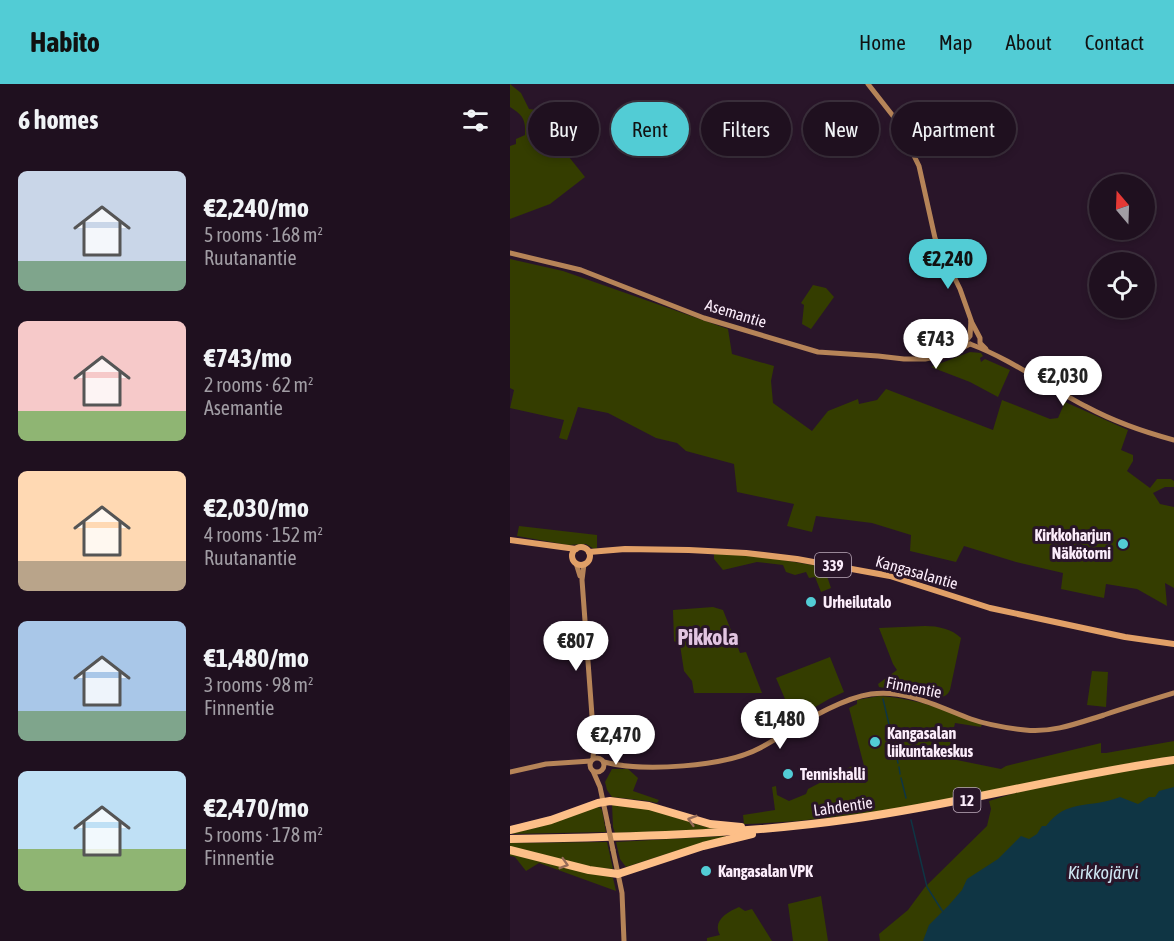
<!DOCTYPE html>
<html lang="en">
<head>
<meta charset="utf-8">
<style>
	:root { --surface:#1f101f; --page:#271928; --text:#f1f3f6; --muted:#a19da4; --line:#3c303d; --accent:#52ccd5 }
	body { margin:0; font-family:"Asap Condensed",sans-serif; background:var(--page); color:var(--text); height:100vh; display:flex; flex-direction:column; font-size:22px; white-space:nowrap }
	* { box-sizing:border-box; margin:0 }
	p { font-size:20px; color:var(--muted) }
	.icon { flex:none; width:33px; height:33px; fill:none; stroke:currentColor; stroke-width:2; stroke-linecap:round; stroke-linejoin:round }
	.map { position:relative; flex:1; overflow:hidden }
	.drawer { display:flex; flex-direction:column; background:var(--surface); width:510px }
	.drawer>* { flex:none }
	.hud { position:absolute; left:18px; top:18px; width:555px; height:54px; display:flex; gap:12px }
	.needle { width:39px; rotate:341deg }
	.tools { position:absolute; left:579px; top:90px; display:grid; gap:12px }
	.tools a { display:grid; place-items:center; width:66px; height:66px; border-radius:50%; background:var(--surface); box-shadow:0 3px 9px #0003,0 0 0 2px var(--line); font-size:30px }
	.price { position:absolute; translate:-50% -51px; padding:0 14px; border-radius:21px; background:#fff; color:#222; font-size:20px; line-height:39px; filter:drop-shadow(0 2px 3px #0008) }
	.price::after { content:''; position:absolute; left:50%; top:36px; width:18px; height:14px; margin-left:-9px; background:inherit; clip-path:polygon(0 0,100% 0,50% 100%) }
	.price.on { background:var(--accent); color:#111 }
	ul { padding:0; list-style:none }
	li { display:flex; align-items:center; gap:18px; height:150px; padding:0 18px }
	li span { display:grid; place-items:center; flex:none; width:168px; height:120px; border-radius:9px; color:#555 }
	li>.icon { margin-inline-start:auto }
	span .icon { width:72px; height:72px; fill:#fffc; stroke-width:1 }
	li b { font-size:26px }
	h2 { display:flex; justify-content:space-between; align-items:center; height:72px; padding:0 18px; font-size:26px }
	.pill { padding:0 21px; border-radius:27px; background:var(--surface); box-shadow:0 3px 9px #0003,0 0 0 2px var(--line); font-size:21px; line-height:54px }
	.pill.on { background:var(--accent); color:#111 }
	header { display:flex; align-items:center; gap:36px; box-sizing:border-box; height:84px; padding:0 30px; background:var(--accent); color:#111 }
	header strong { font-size:28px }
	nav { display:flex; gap:33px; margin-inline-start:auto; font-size:21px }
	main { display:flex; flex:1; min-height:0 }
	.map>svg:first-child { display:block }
	.green { fill:#343d00 }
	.water { fill:#0f3544 }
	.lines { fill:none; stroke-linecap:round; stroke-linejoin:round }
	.stream { stroke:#0f3544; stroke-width:1.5 }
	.secondary { stroke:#b68458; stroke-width:5 }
	.primary { stroke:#e1a067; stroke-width:6 }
	.highway { stroke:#fdbf88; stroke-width:8 }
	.secondary-bridge { stroke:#b68458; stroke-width:5 }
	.oneway { stroke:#936a58 }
	.poi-dot { fill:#52ccd5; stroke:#291529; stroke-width:2 }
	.labels { text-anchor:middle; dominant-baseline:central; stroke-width:6; stroke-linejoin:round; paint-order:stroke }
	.shield { fill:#291529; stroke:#bdacbc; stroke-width:1.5 }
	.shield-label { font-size:15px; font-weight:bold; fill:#fcedfb }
	.street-label { font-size:16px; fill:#fcedfb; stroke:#291529 }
	.poi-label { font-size:16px; font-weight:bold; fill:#fcedfb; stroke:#291529; text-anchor:start }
	.water-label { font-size:18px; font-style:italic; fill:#cfe8f4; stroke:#291529 }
	.district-label { font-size:22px; font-weight:bold; fill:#e2c5e1; stroke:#291529 }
</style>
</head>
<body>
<header>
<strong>Habito</strong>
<nav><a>Home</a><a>Map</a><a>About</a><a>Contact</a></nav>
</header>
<main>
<section class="drawer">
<h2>6 homes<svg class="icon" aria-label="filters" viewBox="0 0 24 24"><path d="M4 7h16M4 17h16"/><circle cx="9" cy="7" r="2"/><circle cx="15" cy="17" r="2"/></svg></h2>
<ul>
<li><span style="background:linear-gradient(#c9d6e8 75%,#7fa58c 0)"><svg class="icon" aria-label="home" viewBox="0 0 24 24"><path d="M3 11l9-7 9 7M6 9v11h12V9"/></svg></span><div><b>€2,240/mo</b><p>5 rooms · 168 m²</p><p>Ruutanantie</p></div></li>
<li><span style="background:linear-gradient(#f6c9c9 75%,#8fb573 0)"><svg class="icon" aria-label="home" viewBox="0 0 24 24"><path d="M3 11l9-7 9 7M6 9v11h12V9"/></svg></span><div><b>€743/mo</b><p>2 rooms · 62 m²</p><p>Asemantie</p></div></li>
<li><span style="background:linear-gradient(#ffd9b3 75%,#b9a48a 0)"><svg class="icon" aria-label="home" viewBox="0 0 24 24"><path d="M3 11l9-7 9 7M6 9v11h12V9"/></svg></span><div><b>€2,030/mo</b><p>4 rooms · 152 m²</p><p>Ruutanantie</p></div></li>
<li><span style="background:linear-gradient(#a9c7e8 75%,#7fa58c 0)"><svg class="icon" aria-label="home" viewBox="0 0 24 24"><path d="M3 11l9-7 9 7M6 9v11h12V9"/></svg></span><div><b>€1,480/mo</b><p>3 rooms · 98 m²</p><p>Finnentie</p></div></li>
<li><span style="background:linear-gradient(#bfe0f5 65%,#8fb573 0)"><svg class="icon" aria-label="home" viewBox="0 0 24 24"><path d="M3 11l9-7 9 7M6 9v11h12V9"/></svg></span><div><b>€2,470/mo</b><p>5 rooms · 178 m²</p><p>Finnentie</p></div></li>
</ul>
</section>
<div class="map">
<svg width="664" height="857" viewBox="0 0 664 857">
	<rect width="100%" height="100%" fill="#291529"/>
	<g class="green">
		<path d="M0,0L11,9L19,25L34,27L61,52L65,59L55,68L75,93L40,120L0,135V62L6,60V55L15,51C16,36 13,31 0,23Z"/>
		<polygon points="0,175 53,187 218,245 222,270 264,282 261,297 263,319 302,347 318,327 348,315 349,320 367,316 376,305 483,346 492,316 540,335 548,334 555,318 618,346 611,366 623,371 623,377 617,387 640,404 647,395 661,395 664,397 664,403 655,403 643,409 650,420 664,423 664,504 655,499 657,522 627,505 596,500 594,514 551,505 553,489 506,478 454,462 446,478 400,467 401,451 362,439 306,432 302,448 277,442 284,420 227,408 224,380 176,367 167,359 146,354 98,329 68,323 57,356 49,354 54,336 0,324 4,306 0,304"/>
		<polygon points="303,201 316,204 324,213 301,245 292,240 294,221 291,219"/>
		<polygon points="460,268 471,269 473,272 470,274 471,278 475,275 500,286 488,313 460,298 421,283"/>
		<polygon points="9,442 87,451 87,464 84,465 76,460 58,461 7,452"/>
		<polygon points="204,469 237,470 314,483 321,504 311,508 305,493 299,494 296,488 285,491 276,488 273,481 247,478 213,486 204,475"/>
		<polygon points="203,523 213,526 230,569 236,568 252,609 184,609 182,597 174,587 170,561 164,557 163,526"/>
		<path d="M415,542C428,542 442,545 451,554L440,606C437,612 434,613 428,613L369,603L368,600L387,586L383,580L369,544Z"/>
		<polygon points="320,573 334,608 319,615 264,647 258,630 278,622 266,594"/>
		<polygon points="582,587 598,588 596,623 577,621"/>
		<path d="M369,612C406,614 438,627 472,640L471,643L445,639L437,674L491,685L496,682L591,659V669H596L664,657V672C614,679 565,691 515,700C422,719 329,737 234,740L233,731L265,726L262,703L266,702L267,711L279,717L296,710L298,705L344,681L349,699L358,697L339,624L347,620V616Z"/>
		<polygon points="664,680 664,857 370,857 369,850 398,826 415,803 477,742 481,725 479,717 508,708 595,690"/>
		<polygon points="102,685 118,685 128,694 123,707 149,716 147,719 138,717 102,713 97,706 95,698"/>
		<polygon points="102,720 139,725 196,743 219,745 105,749 103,743"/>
		<polygon points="88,722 92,726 96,748 0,750 36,741"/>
		<polygon points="214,752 217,753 169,766 116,783 110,775 106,758"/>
		<polygon points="97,758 103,785 75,783 0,763 0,759"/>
		<polygon points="0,769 96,791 103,794 106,807 29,779 16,787 5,773 0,772"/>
		<polygon points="311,812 318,857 283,857 278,820"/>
		<path d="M229,823L235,827L242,825L262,857H197V854L210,851C202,837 217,828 229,823Z"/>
	</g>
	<path class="water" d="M664,703V857H413L419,841L439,821L452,806L457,795L488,775L511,752L519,755L527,750L532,742H536C557,714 580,725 610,713L628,720L639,713H645L649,707Z"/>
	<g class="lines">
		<g class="stream">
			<polyline points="373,615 381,649"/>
			<polyline points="382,653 388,679"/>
			<polyline points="389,683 390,690"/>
			<polyline points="391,694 396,714"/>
			<polyline points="401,736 417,803 433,828"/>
		</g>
		<g class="secondary">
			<polyline points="358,0 387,37 409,82 425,154 450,205 461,236 460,252 451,263"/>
			<polyline points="0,169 71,186 194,234 308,268 368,272 394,275 415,275 438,271 460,260"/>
			<polyline points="461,237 470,254 470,259 476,265"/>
			<path d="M460,260C501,275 538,303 577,323C605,338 634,348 664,356"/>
			<polyline points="66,479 70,492"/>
			<polyline points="74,480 72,496 84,659 83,675"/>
			<circle cx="87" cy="681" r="7"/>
			<path d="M94,678C133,688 215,683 250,664C281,647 326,615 361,610C396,605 429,623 461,635C478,641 497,644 515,646C543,649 568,639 594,631C618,623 641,616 664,609"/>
			<polyline points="83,687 90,703 98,741"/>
			<polyline points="0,688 36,680 81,677"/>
			<polyline points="103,766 112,809 114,857"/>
		</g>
		<g class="primary">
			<polyline points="0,456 66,465"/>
			<circle cx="71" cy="472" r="9"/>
			<polyline points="79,468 115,465 179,466 236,469 287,475 380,492 480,524 615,553 664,560"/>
		</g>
		<g class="highway">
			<polyline points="0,746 41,736 88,719 100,717 139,722 200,740 231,743"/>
			<path d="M0,755C114,753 228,751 341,735C450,720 556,691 664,676"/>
			<polyline points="0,766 79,786 108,790 193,762 242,750"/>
		</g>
		<polyline class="secondary-bridge" points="98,741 103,766"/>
	</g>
	<defs><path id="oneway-chevron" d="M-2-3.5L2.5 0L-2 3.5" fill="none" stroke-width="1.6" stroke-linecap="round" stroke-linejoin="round" transform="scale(1.5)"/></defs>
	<g class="oneway">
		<use href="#oneway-chevron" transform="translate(182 736) rotate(-164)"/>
		<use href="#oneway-chevron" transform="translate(54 780) rotate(17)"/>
	</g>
	<g class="poi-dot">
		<circle cx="613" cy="460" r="6"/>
		<circle cx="301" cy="518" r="6"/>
		<circle cx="365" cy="658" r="6"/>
		<circle cx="278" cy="690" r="6"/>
		<circle cx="196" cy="787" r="6"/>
	</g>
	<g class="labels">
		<g class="shield">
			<rect x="305" y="469" width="36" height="24" rx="4.5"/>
			<rect x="443.5" y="704" width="27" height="24" rx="4.5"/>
		</g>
		<g class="shield-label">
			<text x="323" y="481">339</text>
			<text x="457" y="716">12</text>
		</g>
		<g class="street-label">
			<text transform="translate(226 229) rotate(17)">Asemantie</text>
			<text transform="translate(407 488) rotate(16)">Kangasalantie</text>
			<text transform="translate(404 603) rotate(11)">Finnentie</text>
			<text transform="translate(333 722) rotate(-8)">Lahdentie</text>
		</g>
		<g class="poi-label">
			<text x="601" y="451" text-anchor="end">Kirkkoharjun<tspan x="601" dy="18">Näkötorni</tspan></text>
			<text x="313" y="518">Urheilutalo</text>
			<text x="377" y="649">Kangasalan<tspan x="377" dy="18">liikuntakeskus</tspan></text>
			<text x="290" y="690">Tennishalli</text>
			<text x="208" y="787">Kangasalan VPK</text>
		</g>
		<g class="water-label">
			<text x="593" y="788">Kirkkojärvi</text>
		</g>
		<g class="district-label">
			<text x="198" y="553">Pikkola</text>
		</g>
	</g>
</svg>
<div class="tools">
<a><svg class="needle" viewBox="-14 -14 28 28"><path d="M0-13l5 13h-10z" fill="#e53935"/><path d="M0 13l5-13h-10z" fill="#a19da4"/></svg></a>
<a><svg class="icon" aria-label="locate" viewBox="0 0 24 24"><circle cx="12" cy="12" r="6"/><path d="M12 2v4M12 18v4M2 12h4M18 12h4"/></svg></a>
</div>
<b class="price on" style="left:438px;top:206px">€2,240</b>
<b class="price" style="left:426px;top:286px">€743</b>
<b class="price" style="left:553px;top:323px">€2,030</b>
<b class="price" style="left:66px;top:588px">€807</b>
<b class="price" style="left:270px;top:666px">€1,480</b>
<b class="price" style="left:106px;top:682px">€2,470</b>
<div class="hud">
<a class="pill">Buy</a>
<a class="pill on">Rent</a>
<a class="pill">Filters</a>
<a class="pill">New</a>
<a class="pill">Apartment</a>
</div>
</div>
</main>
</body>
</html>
